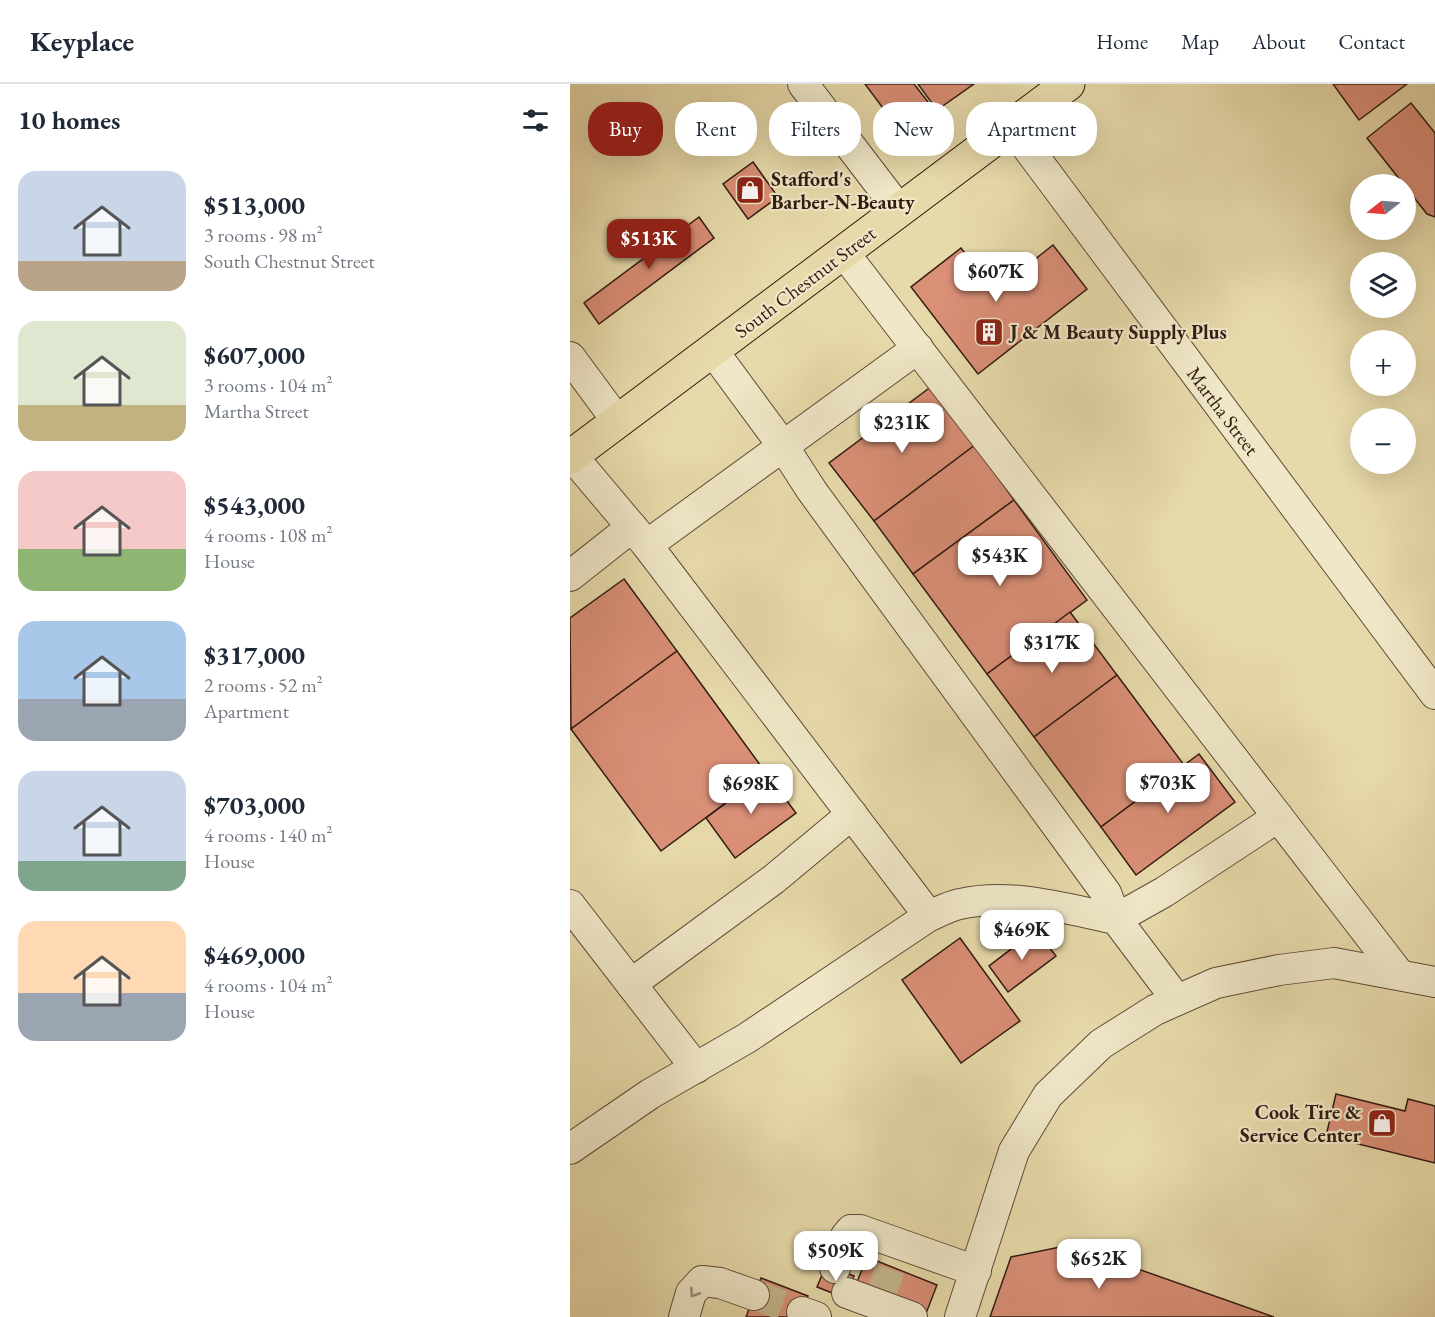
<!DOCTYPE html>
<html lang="en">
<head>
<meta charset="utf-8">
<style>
	:root { --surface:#fff; --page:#f2f2f3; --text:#1f2937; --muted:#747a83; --line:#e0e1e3; --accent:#8f2418 }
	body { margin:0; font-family:"EB Garamond",serif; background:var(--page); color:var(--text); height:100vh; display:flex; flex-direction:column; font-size:22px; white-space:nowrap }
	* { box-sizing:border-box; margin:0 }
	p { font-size:20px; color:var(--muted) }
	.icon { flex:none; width:33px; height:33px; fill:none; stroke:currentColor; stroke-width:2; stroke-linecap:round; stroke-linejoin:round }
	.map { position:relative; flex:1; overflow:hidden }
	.sheet { display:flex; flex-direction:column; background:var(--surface); width:570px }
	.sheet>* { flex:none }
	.top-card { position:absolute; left:18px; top:18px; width:570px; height:54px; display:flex; gap:12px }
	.needle { width:39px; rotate:253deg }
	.fabs { position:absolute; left:780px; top:90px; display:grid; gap:12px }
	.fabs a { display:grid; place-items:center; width:66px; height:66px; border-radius:50%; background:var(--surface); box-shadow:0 6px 24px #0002; font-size:30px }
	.price { position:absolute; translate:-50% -51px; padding:0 14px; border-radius:12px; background:#fff; color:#222; font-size:20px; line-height:39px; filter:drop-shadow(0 2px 3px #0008) }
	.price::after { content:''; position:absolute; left:50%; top:36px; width:18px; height:14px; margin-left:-9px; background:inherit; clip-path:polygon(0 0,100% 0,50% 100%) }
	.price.active { background:var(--accent); color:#fff }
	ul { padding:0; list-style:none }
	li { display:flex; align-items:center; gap:18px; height:150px; padding:0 18px }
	li span { display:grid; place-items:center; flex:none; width:168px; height:120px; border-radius:18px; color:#555 }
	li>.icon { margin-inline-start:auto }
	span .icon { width:72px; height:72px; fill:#fffc; stroke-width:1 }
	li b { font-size:26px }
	h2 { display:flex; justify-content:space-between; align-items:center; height:72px; padding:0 18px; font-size:26px }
	.chip { padding:0 21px; border-radius:24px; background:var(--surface); box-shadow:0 6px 24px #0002; font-size:21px; line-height:54px }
	.chip.active { background:var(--accent); color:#fff }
	header { display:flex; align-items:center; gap:36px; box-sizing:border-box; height:84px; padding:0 30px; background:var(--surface); border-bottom:2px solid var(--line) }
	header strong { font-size:28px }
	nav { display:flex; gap:33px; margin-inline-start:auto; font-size:21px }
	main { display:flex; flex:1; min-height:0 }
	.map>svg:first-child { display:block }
	.building { fill:#da8f77; stroke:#321b12; stroke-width:1.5 }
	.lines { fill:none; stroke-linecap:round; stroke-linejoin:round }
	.minor-tunnel { stroke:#c3b48c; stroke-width:30; stroke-dasharray:30 15; stroke-linecap:butt }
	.minor-casing { stroke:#5f4b38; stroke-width:32 }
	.major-casing { stroke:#321b12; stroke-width:35 }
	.minor { stroke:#efe7c8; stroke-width:30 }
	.major { stroke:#e7daaa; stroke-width:33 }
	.oneway { stroke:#9a8b76 }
	.labels { text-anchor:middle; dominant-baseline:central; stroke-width:4.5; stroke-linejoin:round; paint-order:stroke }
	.poi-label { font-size:20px; font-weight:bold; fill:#321b12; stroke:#efe7c8; text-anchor:start }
	.street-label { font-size:20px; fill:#321b12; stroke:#efe7c8 }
</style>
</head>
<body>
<header>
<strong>Keyplace</strong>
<nav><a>Home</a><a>Map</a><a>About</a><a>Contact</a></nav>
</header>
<main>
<section class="sheet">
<h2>10 homes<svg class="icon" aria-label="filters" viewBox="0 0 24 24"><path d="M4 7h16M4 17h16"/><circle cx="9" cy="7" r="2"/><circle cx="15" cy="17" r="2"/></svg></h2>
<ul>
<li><span style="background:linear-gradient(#c9d6e8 75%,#b9a48a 0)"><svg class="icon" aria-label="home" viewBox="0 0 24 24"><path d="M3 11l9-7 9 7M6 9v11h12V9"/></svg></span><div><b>$513,000</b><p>3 rooms · 98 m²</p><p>South Chestnut Street</p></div></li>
<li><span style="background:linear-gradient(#dfe7d0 70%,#c2b280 0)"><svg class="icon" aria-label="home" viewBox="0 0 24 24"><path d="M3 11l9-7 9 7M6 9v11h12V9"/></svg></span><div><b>$607,000</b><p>3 rooms · 104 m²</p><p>Martha Street</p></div></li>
<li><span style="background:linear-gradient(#f6c9c9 65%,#8fb573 0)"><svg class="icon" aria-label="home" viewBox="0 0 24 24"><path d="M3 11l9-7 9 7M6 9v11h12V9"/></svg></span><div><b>$543,000</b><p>4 rooms · 108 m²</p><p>House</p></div></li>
<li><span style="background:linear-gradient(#a9c7e8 65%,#9aa5b1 0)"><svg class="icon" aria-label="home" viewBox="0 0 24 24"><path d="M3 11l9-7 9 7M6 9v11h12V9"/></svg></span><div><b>$317,000</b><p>2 rooms · 52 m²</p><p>Apartment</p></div></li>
<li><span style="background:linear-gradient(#c9d6e8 75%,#7fa58c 0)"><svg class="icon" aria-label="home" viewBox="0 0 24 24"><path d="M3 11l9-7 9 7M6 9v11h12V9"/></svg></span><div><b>$703,000</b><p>4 rooms · 140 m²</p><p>House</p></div></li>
<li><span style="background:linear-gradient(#ffd9b3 60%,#9aa5b1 0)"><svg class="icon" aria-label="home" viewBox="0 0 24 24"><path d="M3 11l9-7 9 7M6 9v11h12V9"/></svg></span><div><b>$469,000</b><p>4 rooms · 104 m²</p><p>House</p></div></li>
</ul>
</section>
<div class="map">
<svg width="865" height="1233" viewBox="0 0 865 1233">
	<rect width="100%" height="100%" fill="#e7daaa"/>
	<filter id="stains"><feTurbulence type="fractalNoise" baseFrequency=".00333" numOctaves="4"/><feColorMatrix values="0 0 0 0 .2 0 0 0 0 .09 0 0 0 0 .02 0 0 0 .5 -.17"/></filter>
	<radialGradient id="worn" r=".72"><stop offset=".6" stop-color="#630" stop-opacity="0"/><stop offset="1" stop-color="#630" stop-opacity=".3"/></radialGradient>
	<g class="building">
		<polygon points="295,0 344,0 362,23 330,47"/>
		<polygon points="348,0 404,0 367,26"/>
		<polygon points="763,0 837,0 789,36"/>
		<polygon points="841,19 865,49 865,133 857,130 797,54"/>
		<polygon points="183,78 208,113 178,135 153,100"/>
		<polygon points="129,133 144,154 29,240 14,219"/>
		<polygon points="483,161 517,205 408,290 341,203 391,164 425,207"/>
		<polygon points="362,302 405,361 304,437 259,379"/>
		<polygon points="405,361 444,416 343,490 304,437"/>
		<polygon points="444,416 517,516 417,590 343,490"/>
		<polygon points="54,495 107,567 1,645 0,534"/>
		<polygon points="500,528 547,591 464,653 417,590"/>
		<polygon points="107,567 196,689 91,767 1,645"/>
		<polygon points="547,591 614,681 531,743 464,653"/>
		<polygon points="629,670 665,718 566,791 531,743"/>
		<polygon points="196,689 226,729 165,774 136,734"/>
		<polygon points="466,846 486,872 438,908 419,882"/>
		<polygon points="390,854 450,937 391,979 332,896"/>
		<polygon points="766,1010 835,1027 838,1015 865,1022 865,1079 756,1052"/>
		<polygon points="500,1161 704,1233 420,1233 441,1173"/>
		<polygon points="297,1173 367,1201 355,1232 285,1203"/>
		<polygon points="256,1181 284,1192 275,1214 247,1203"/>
		<polygon points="191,1194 238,1212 230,1233 176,1233"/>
	</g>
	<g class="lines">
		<g class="minor-tunnel">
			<polyline points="184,1211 232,1228"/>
			<polyline points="310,1213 321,1182"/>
		</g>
		<g class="minor-casing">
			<g id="minor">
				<polyline points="233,0 330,127"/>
				<polyline points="442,43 865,610"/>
				<polyline points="274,169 829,890"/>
				<polyline points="143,267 213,362 242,407 536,809 546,835 594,808 708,733"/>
				<polyline points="0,273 48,338"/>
				<polyline points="2,372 77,461 359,832"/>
				<polyline points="77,461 348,264"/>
				<polyline points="0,492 62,443"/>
				<polyline points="0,821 126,984"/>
				<polyline points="61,900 204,795 282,730"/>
				<path d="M0,1065L80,1010L177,954L359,832C369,828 379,822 390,820C441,808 496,825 546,835L607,916"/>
				<polyline points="265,1184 276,1152 281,1146 290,1146 406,1187"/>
				<polyline points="277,1209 342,1233"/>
				<polyline points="232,1228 246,1233"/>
				<polyline points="114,1233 121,1209 132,1197 150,1199 184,1211"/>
				<polyline points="390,1233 444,1067 478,1011 531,960 585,926 646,899 709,886 764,879 865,898"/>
			</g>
		</g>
		<g class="major-casing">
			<polyline id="major" points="0,373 498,0"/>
		</g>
		<use href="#minor" class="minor"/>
		<use href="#major" class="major"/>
	</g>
	<defs><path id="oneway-chevron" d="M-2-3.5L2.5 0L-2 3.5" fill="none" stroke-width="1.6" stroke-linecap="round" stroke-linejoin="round" transform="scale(1.5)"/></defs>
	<use class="oneway" href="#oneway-chevron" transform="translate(124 1209) rotate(123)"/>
	<defs>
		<g id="shop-square" transform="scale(1.5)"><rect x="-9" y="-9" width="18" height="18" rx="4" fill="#8f2418" stroke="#efe7c8"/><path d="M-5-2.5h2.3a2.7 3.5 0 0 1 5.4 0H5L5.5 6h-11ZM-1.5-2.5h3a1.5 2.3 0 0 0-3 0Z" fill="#fff"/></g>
		<g id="building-square" transform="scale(1.5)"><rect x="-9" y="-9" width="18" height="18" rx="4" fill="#8f2418" stroke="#efe7c8"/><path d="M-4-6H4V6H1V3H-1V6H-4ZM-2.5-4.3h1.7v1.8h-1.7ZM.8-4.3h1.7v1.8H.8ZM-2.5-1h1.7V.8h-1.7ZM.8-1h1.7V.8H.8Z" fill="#fff"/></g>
	</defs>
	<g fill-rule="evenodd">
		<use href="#shop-square" x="180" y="106"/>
		<use href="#building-square" x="419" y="248"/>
		<use href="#shop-square" x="812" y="1039"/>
	</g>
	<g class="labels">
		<g class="poi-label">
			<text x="201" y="95">Stafford's<tspan x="201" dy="23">Barber-N-Beauty</tspan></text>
			<text x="440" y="248">J &amp; M Beauty Supply Plus</text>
			<text x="791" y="1028" text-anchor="end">Cook Tire &amp;<tspan x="791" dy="23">Service Center</tspan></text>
		</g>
		<g class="street-label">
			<text transform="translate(235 198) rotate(-37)">South Chestnut Street</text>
			<text transform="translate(653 327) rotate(53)">Martha Street</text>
		</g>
	</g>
	<rect width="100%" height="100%" filter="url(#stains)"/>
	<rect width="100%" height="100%" fill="url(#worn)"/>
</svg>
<div class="fabs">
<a><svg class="needle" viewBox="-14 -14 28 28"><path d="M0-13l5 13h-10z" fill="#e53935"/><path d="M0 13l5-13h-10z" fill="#747a83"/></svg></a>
<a><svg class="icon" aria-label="layers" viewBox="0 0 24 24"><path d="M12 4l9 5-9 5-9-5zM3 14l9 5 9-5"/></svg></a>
<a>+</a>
<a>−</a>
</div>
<b class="price active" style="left:79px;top:186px">$513K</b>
<b class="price" style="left:426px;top:219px">$607K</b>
<b class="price" style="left:332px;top:370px">$231K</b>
<b class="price" style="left:430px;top:503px">$543K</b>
<b class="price" style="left:482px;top:590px">$317K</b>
<b class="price" style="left:598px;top:730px">$703K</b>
<b class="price" style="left:181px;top:731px">$698K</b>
<b class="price" style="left:452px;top:877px">$469K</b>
<b class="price" style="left:266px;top:1198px">$509K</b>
<b class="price" style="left:529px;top:1206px">$652K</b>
<div class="top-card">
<a class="chip active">Buy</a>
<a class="chip">Rent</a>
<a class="chip">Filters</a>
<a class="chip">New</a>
<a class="chip">Apartment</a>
</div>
</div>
</main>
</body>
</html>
